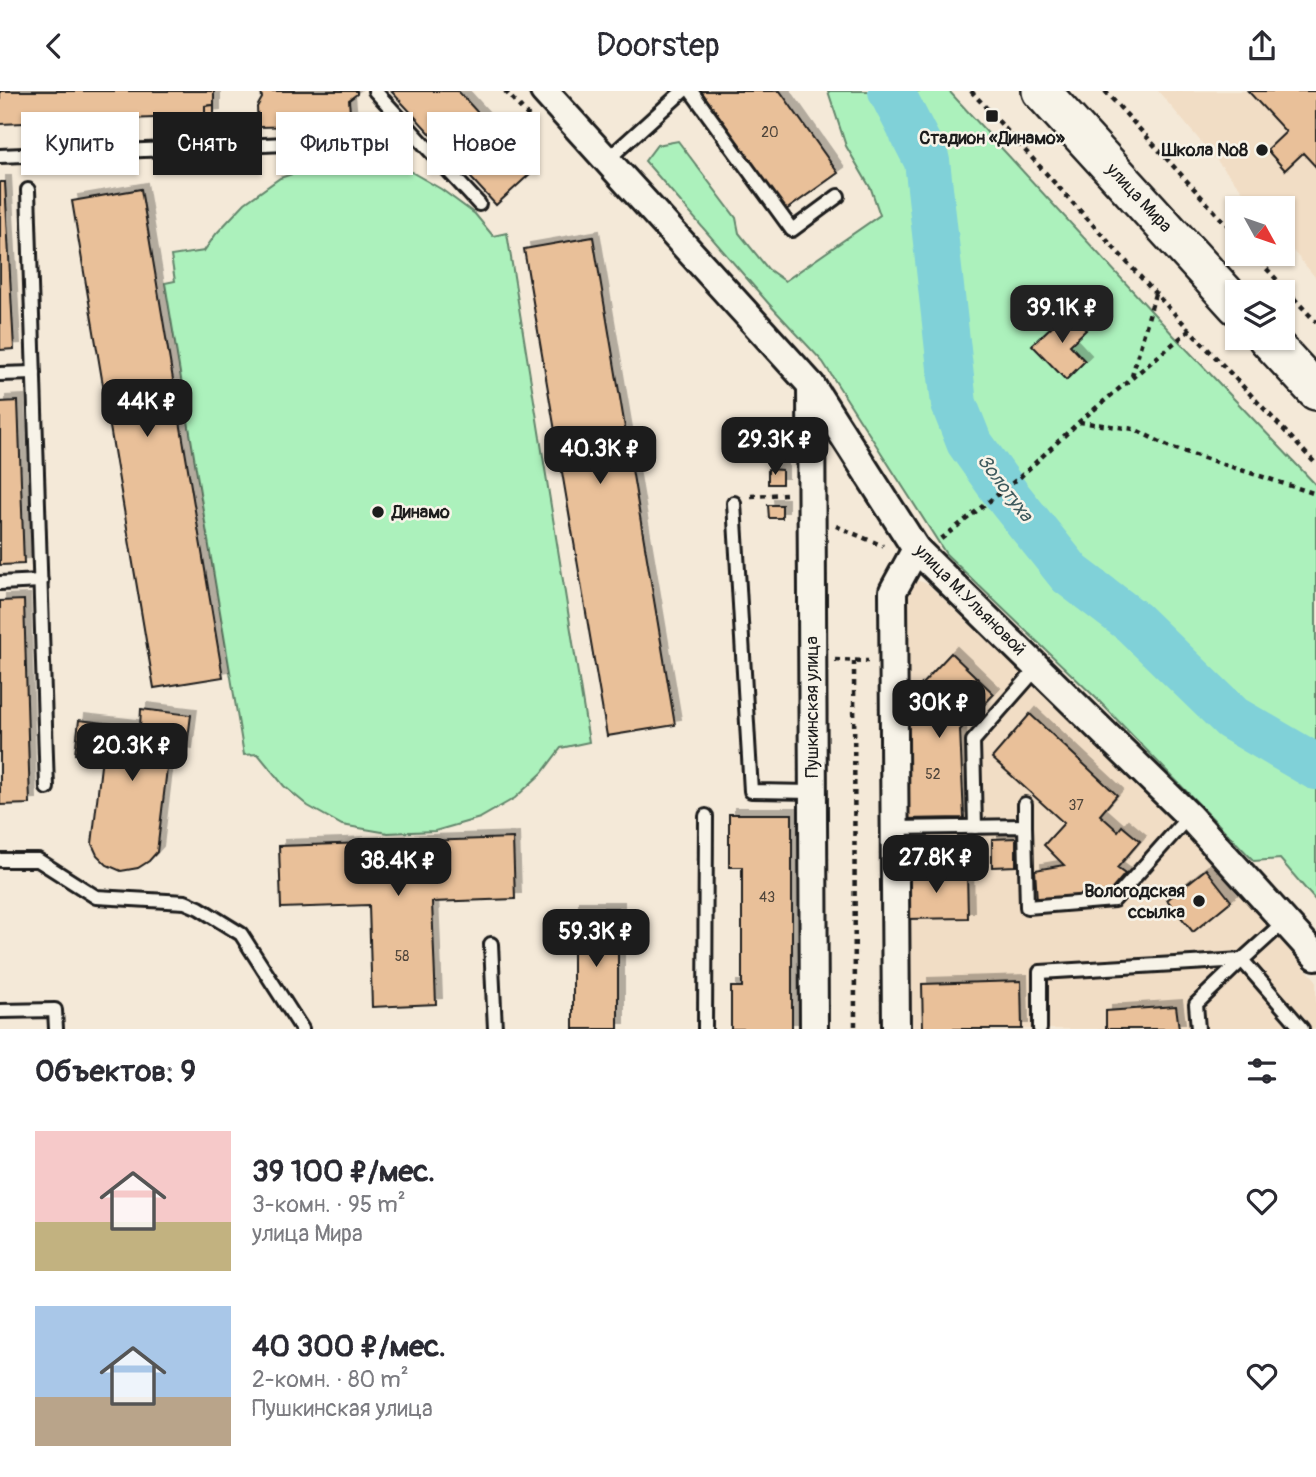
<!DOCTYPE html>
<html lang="ru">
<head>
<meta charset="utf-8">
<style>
	:root { --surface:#fff; --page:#f2f2f3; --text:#2b2b33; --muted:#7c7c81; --accent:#1c1c1c }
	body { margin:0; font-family:Pangolin,sans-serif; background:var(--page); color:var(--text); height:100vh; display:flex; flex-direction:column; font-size:26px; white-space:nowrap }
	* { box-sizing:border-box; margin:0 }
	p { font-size:23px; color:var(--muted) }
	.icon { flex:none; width:38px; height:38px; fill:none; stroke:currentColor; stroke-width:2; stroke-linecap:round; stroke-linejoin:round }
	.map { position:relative; height:938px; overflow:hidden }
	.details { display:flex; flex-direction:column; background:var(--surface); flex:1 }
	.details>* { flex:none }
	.hud { position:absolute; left:21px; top:21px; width:700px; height:63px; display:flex; gap:14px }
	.needle { width:46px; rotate:130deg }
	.controls { position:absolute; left:1225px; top:105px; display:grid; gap:14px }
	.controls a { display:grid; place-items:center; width:70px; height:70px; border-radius:0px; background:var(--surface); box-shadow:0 2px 5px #0004; font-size:35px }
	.price { position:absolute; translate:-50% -60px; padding:0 16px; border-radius:14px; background:var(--accent); color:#fff; font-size:23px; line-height:46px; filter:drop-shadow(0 2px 4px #0008) }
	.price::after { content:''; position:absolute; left:50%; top:42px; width:21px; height:16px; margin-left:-10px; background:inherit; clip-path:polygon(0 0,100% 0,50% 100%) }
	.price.current { background:#222; color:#fff }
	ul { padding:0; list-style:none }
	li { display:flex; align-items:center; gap:21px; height:175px; padding:0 35px }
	li span { display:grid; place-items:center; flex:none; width:196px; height:140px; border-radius:0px; color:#555 }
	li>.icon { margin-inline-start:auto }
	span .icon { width:84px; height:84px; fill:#fffc; stroke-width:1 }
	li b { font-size:30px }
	h2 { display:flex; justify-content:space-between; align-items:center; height:84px; padding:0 35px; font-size:30px }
	.chip { padding:0 24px; border-radius:0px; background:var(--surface); box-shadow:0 2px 5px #0004; font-size:24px; line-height:63px }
	.chip.current { background:var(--accent); color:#fff }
	header { display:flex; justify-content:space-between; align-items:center; height:91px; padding:0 35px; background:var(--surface); font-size:32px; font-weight:600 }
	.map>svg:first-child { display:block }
	.built { fill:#f1ddc5 }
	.green { fill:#acf1bc; stroke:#64866c; stroke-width:2 }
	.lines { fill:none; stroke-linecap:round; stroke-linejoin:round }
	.river { stroke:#80d1d8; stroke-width:46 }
	.building { fill:#e9c099; stroke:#1c1c1c; stroke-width:2; filter:url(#shadow) }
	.service-casing { stroke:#1c1c1c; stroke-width:18 }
	.minor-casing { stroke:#1c1c1c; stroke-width:32 }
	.secondary-casing { stroke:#1c1c1c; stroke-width:42 }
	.path { stroke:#1c1c1c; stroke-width:4.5; stroke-dasharray:5 5; stroke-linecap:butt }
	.service { stroke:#f7f3e8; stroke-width:12 }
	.minor { stroke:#f7f3e8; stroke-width:26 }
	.secondary { stroke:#f7f3e8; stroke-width:37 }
	.poi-dot { fill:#1c1c1c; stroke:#f7f3e8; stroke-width:2.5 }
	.labels { text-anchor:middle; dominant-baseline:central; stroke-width:5; stroke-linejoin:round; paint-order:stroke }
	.number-label { font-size:14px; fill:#4f453b }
	.poi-label { font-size:18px; font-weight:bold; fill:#1c1c1c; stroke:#f7f3e8; text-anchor:end }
	.street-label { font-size:18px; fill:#1c1c1c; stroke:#f7f3e8 }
	.water-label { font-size:19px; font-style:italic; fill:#3f5b5e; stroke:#f7f3e8 }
</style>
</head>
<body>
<header><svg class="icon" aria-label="back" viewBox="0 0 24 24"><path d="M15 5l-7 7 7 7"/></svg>Doorstep<svg class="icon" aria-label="share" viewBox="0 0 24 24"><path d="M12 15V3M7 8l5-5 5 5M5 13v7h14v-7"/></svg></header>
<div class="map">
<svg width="1316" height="938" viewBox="0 0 1316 938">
	<defs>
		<filter id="shadow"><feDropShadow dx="6" dy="-6" stdDeviation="0" flood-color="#0004"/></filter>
	</defs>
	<rect width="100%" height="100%" fill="#f4e9d8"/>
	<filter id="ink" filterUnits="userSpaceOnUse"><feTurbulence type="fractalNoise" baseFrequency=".0143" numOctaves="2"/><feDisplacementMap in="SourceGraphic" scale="14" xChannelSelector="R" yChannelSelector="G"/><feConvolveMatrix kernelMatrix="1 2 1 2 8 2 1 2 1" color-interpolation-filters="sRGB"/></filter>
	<g filter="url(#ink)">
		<g class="built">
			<polygon points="1158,0 1316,0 1316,187 1283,148 1283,117 1257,117"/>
			<polygon points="919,490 928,493 1179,735 1316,889 1316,938 901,938 902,500 909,493"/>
		</g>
		<g class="green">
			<polygon points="828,0 949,0 1176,247 1316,394 1316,810 1280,768 1254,770 1097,608 946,463 823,271 769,213 645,70 657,54 678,50 736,127 739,142 768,178 785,190 880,124 871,98 846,55"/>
			<polygon points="365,70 406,78 441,98 475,123 493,145 507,142 589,651 561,657 542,682 515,707 480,727 435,740 388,742 342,734 308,715 284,695 258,663 244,664 165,192 175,190 171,165 204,160 216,143 245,112 280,87 325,72"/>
		</g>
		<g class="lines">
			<polyline class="river" points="891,0 927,70 954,313 969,351 1009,407 1070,483 1133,531 1232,627 1316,676"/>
		</g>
		<g class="building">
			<polygon points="0,0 214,0 214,14 205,15 205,25 0,33"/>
			<polygon points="261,0 357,0 357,3 349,9 351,34 258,36 257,16 262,7"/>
			<polygon points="391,0 458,0 532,81 496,114"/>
			<polygon points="701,0 780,0 838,82 786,119"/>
			<polygon points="1248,0 1316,0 1316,76 1303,62 1285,79 1267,59 1286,41"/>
			<polygon points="214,14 214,24 205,25 205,15"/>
			<polygon points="0,91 5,91 14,258 0,259"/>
			<polygon points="141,98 223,586 154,597 72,110"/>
			<polygon points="593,146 675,634 607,645 524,158"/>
			<polygon points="1068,220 1086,239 1070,254 1085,270 1066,289 1032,254"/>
			<polygon points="18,310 24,473 0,474 0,311"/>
			<polygon points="768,378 782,379 782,393 768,393"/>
			<polygon points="768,414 782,414 782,427 769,427"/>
			<polygon points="24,509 30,713 0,714 0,510"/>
			<polygon points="951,562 994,603 960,639 964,727 904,728 906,610"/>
			<polygon points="141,618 191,624 186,663 169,661 157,761 149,770 138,777 121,780 107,774 97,764 92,753 102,666 75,663 79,629 140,636"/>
			<polygon points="1030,623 1117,704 1100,724 1118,740 1122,735 1140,750 1117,777 1125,783 1107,804 1037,809 1035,779 1064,774 1044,754 1064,732 992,667"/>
			<polygon points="729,723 792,723 792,938 731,938 731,896 742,896 742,776 729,776"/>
			<polygon points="513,747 515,808 432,811 436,913 372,916 369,814 281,817 279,755"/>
			<polygon points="1016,747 1016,775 992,776 992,748"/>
			<polygon points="1206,778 1231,810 1193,841 1167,809"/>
			<polygon points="967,781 968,827 906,828 905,782"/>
			<rect x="573" y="817" width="45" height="121"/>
			<polygon points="1021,890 1022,938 923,938 922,893"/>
			<polygon points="1176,915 1179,938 1106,938 1106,920"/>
		</g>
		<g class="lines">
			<g class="service-casing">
				<g id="service">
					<polyline points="375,0 479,113"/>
					<polyline points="691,0 792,139 838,105"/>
					<polyline points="0,65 310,52"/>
					<polyline points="607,69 683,0"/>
					<polyline points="28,99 47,697"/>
					<polyline points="0,283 34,282"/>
					<polyline points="734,412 751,700 812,701"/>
					<polyline points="0,492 41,490"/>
					<polyline points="1025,713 1025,735"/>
					<polyline points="975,736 973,650 1038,576"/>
					<polyline points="895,737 1025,735 1027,816 1114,809 1189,725"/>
					<polyline points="0,769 38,769 96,806 185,811 199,817 241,843 302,938"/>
					<polyline points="491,853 495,938"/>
					<polyline points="0,920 55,919 56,938"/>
					<polyline points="705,938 706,725"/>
					<polyline points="1040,938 1040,881 1242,869 1302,938"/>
					<polyline points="1198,938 1196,913 1242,869 1285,830"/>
				</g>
			</g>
			<g class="minor-casing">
				<g id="minor">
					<polyline points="544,0 811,294 916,458 1189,725 1316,865"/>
					<polyline points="811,294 814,938"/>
					<polyline points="896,938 893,500 916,458"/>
				</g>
			</g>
			<g class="secondary-casing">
				<g id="secondary">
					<polyline points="1041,0 1237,215"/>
					<polyline points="1267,247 1316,300"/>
				</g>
			</g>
			<g class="path">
				<polyline points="505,0 531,28"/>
				<polyline points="971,0 1155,202 1316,373"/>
				<polyline points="1105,0 1237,145"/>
				<polyline points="1253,163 1316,231"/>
				<polyline points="1132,285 1155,203"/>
				<polyline points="1079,331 1134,338 1170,356 1316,403"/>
				<polyline points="751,405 787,403"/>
				<polyline points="836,435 883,455"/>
				<polyline points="941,448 1020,386 1079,331 1191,238"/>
				<polyline points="835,569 868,570"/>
				<polyline points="854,570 855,938"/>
			</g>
			<use href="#service" class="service"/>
			<use href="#minor" class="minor"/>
			<use href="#secondary" class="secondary"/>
		</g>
	</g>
	<g class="poi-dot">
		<rect x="985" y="18" width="14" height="14" rx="3.5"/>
		<circle cx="1262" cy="59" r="7"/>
		<circle cx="378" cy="421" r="7"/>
		<circle cx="1199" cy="810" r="7"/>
	</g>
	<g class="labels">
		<g class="number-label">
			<text x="770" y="41">20</text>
			<text x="933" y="683">52</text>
			<text x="1076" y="714">37</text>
			<text x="767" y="806">43</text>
			<text x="402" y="865">58</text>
		</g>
		<g class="poi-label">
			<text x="992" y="47" text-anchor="middle">Стадион «Динамо»</text>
			<text x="1248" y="59">Школа №8</text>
			<text x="392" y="421" text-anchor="start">Динамо</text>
			<text x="1185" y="800">Вологодская<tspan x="1185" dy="21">ссылка</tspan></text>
		</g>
		<g class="street-label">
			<text transform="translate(1139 107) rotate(47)">улица Мира</text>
			<text transform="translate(970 509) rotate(45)">улица М.Ульяновой</text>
			<text transform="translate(812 616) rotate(-90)">Пушкинская улица</text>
		</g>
		<g class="water-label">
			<text transform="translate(1005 397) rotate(53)">Золотуха</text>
		</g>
	</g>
</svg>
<div class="controls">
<a><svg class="needle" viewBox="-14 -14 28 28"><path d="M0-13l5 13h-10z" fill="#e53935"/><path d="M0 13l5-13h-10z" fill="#7c7c81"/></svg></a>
<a><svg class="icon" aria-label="layers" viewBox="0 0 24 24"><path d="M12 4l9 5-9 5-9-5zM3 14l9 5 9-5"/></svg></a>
</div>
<b class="price current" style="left:1062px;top:254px">39.1K ₽</b>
<b class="price" style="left:147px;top:348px">44K ₽</b>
<b class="price" style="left:775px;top:386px">29.3K ₽</b>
<b class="price" style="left:600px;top:395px">40.3K ₽</b>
<b class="price" style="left:939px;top:649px">30K ₽</b>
<b class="price" style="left:132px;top:692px">20.3K ₽</b>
<b class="price" style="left:936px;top:804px">27.8K ₽</b>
<b class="price" style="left:398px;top:807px">38.4K ₽</b>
<b class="price" style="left:596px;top:878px">59.3K ₽</b>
<div class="hud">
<a class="chip">Купить</a>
<a class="chip current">Снять</a>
<a class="chip">Фильтры</a>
<a class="chip">Новое</a>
</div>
</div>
<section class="details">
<h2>Объектов: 9<svg class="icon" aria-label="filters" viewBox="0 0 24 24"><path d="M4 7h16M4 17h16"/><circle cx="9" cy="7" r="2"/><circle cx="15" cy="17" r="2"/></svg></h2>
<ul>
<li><span style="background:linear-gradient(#f6c9c9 65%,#c2b280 0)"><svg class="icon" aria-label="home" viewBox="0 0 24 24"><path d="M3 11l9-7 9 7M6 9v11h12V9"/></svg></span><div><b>39 100 ₽/мес.</b><p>3-комн. · 95 m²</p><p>улица Мира</p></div><svg class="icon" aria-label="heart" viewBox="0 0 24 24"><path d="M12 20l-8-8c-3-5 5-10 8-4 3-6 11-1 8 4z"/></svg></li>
<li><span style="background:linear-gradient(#a9c7e8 65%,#b9a48a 0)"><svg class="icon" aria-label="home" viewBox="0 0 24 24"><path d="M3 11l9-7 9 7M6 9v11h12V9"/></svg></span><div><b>40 300 ₽/мес.</b><p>2-комн. · 80 m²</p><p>Пушкинская улица</p></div><svg class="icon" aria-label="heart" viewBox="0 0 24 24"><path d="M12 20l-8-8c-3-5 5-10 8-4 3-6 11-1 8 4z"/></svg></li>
</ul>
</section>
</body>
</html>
